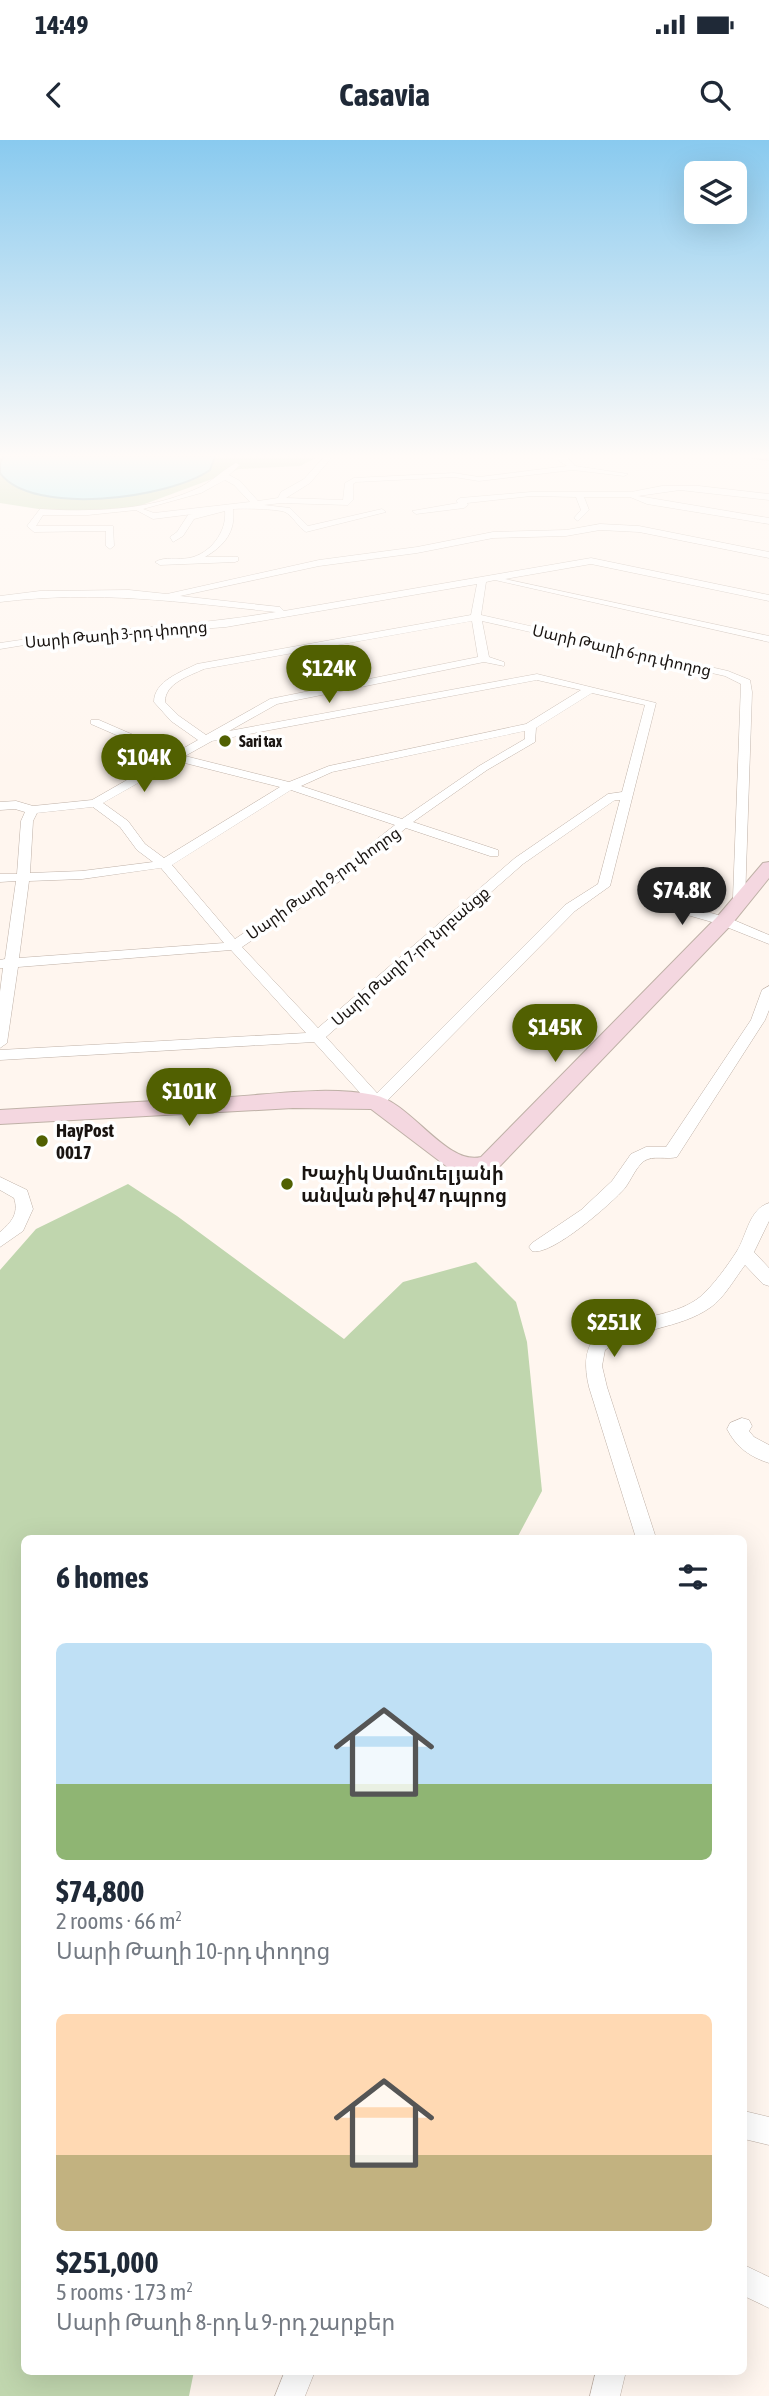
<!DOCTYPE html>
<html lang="en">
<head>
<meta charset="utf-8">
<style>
	:root { --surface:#fff; --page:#f2f2f3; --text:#1f2937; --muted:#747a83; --accent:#516001 }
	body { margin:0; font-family:"Asap Condensed","Noto Sans Armenian",sans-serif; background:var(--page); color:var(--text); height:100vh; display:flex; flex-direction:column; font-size:26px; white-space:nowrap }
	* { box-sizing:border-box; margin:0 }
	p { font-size:23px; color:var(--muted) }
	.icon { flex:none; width:38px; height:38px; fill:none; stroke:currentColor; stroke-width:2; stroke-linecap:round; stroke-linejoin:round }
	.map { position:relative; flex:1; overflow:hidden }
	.side { position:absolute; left:21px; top:1395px; width:726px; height:840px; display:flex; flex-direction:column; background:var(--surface); border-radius:10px; box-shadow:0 7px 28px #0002 }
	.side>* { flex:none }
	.buttons { position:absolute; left:684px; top:21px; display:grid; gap:14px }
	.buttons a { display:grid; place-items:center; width:63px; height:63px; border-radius:10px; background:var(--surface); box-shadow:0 7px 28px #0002; font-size:35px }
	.price { position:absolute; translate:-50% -60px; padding:0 16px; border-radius:24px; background:var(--accent); color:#fff; font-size:23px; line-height:46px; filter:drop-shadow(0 2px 4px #0008) }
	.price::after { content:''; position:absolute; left:50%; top:42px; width:21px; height:16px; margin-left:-10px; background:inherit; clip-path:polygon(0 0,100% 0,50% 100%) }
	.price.on { background:#222; color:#fff }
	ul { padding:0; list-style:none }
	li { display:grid; align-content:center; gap:14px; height:371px; padding:0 35px }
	li span { display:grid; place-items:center; height:217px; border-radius:10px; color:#555 }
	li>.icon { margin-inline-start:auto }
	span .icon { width:126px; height:126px; fill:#fffc; stroke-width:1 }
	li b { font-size:30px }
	h2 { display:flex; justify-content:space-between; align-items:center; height:84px; padding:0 35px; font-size:30px }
	.status { display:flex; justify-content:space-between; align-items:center; height:49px; padding:0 35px; background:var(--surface); direction:ltr }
	.status svg { height:19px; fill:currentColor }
	header { display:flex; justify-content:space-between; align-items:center; height:91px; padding:0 35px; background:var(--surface); font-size:32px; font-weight:700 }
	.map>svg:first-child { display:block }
	.green { fill:#c0d6ae }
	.water { fill:#9aeafa; stroke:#73aab4; stroke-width:2 }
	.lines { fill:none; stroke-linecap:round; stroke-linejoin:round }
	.street-casing { stroke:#bfb1a7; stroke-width:1 }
	.secondary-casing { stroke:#bfb1a7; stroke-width:2 }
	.street { fill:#fff; fill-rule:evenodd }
	.secondary { fill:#f4d7e0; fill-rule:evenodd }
	.poi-dot { fill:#516001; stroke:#fff; stroke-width:2.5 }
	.labels { text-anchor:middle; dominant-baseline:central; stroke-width:7; stroke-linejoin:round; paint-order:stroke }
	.far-street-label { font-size:16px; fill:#191411; stroke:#fff }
	.far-poi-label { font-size:16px; font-weight:bold; fill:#191411; stroke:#fff; text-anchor:start }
	.poi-label { font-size:19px; font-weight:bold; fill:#191411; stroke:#fff; text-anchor:start }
</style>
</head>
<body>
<div class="status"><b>14:49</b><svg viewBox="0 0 49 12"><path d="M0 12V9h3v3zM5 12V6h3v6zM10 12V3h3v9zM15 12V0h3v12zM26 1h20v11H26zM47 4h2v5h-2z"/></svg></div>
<header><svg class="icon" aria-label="back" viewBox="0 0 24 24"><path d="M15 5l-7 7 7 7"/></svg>Casavia<svg class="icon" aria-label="search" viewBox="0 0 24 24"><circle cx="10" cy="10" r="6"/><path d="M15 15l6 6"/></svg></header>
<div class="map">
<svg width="769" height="2256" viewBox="0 0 769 2256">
	<rect width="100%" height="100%" fill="#fff6ef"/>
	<g class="green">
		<polygon points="0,316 320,316 300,326 239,329 134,368 64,373 0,363"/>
		<polygon points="128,1044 177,1076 344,1199 403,1142 476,1122 516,1162 527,1202 542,1351 517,1398 24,1398 24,2231 194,2231 189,2256 0,2256 0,1130 36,1089"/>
	</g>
	<path class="water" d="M4,316H215L210,330C170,358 33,377 0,333V322Z"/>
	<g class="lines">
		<g class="street-casing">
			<g id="street">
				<path d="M325,316H333L310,343L286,358L343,360L345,343L354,338L454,333L479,337L567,326L552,316H566L575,326L628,334L624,336L573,330L479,341L454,337L356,342L353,344V360L348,365L281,363L264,365L290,368L308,386L382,369L386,372L306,392C298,387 293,376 285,372C277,369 243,368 233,369C236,392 224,406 205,417H238V421L235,422L160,425L155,422C165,416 178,420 189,418C210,414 227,392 225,371L194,379L183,396L173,402L170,397L177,392L188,375L193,374L153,379L136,370L88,375H43L36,386H113L114,406L110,409L106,406V391L34,392L27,386L40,369C91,372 148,371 196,349C211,343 222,330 236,323L240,325L229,335L240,341L258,361L278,358L281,352L304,339ZM225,340L234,345L250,362L154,373L143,369L201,353Z"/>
				<polygon points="662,346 699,346 769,354 769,360 680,350 638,356 769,378 769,384 647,364 630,357 584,357 589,370 578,381 574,378 581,370 576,357 531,356 467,363 468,365 464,368 416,374 412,371 458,363 456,361 460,358 531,352 631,352"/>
				<path d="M600,384L639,386L769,412V418L639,392L600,390L566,396L493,398L417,413L319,426L180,456L280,467L284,471L591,418L769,455V461L591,424L505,439L769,496V502L495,440L486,442L481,475L728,531L750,540L752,552L745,761L740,762L733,758L741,544L725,536L482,481L489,517L504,522V526L484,522L277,564L229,591L537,534L656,563L610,746L575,771L382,966H372L314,902L0,920V910L306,893L231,810L18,827L7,903L0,908V852L3,828H0V820L5,819L16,741L0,742V734H17L21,681L25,672L15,669L0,670V662L16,661L33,666L92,660L167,617L91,584V580H99L175,613L198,600L171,581L154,562C154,541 181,532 197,524L471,475L477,444L226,487L55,500L0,509V503C92,488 185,488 276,472C181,462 96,450 0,462V456L40,451L129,450L167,454L319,420L417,407L493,392L566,390ZM472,481L478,517L270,559L206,595L179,576L165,562C165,543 189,536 204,529ZM537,540L581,550L526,584L329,626L289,642L185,616L212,601ZM592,553L645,565L622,652L608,654L515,718L318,888L242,807L346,737L406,688L490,716H498V710L413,682L487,630L535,602L536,588ZM525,591V599L479,626L402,679L301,646L332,632ZM177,621L280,647L164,718L145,704L128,681L103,663ZM291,650L395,685L336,731L235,799L172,725ZM615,660H620L598,744L565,765L377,953L326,897L523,724ZM93,667L120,687L137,710L153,722L82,731L30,733L33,681L37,673ZM161,728L224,803L19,818L29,741L82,739Z"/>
				<polygon points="650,756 729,778 769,795 769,804 719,784 645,763 643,760"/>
				<path d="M769,846V870L765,880L677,1017C667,1020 653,1015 644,1021C636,1027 631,1040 625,1048C612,1063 551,1117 532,1111L529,1107L532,1103L581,1070L612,1041L631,1014L646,1007H666L751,880L762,850Z"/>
				<path d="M0,1037L27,1050L33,1069L23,1091L0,1107V1092C12,1082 19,1073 14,1058L0,1050Z"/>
				<path d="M769,1063V1081L754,1112L769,1128V1146L763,1144L745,1125C735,1138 724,1158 711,1167C679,1190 636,1187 605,1210L602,1226L607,1247L656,1398H636L589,1247C569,1163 656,1192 700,1157C713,1146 728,1125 737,1111C747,1095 749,1069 769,1063Z"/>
				<path d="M742,1278L749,1280L752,1286L749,1291L754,1297L769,1305V1323C750,1317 736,1307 727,1289L730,1283Z"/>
				<polygon points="744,1971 769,1977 769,2005 744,1999"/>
				<polygon points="744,2125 769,2137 769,2168 744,2156"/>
				<polygon points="285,2231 315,2231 305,2256 275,2256"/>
				<polygon points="596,2231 626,2231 620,2256 590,2256"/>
			</g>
		</g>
		<g class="secondary-casing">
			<g id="secondary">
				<polygon points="752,316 769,316 769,320 754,318"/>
				<path d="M769,722V738L731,785L497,1029L474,1035L450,1029L371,969L293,968L0,984V970C77,965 153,961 230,957C276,954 328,946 374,955C411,962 446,1026 481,1017L717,777L763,723Z"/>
			</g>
		</g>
		<use href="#street" class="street"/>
		<use href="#secondary" class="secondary"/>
	</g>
	<linearGradient id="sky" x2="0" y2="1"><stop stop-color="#89caef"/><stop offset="0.5" stop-color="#fffbf8"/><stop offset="1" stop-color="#fffbf8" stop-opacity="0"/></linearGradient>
	<rect width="769" height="632" fill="url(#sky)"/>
	<g class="poi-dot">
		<circle cx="225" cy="601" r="7"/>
		<circle cx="42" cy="1001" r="7"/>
		<circle cx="287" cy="1044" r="7"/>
	</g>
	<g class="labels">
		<g class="far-street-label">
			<text transform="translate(116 494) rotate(-5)">Սարի Թաղի 3-րդ փողոց</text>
			<text transform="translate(622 510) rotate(13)">Սարի Թաղի 6-րդ փողոց</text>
			<text transform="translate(323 743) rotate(-35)">Սարի Թաղի 9-րդ փողոց</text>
			<text transform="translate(410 816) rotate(-41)">Սարի Թաղի 7-րդ նրբանցք</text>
		</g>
		<g class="far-poi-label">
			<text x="239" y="601">Sari tax</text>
		</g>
		<g class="poi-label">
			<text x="56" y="990">HayPost<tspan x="56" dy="22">0017</tspan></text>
			<text x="301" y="1033">Խաչիկ Սամուելյանի<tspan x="301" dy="22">անվան թիվ 47 դպրոց</tspan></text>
		</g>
	</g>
</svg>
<div class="buttons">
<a><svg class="icon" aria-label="layers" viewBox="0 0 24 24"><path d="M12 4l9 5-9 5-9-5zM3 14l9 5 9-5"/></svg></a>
</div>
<b class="price" style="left:329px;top:565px">$124K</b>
<b class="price" style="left:144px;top:654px">$104K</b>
<b class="price on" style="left:682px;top:787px">$74.8K</b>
<b class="price" style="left:555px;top:924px">$145K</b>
<b class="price" style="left:189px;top:988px">$101K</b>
<b class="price" style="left:614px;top:1219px">$251K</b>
<section class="side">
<h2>6 homes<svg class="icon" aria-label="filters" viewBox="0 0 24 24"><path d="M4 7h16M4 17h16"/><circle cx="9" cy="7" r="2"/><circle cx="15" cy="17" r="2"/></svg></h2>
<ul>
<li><span style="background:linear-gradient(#bfe0f5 65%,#8fb573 0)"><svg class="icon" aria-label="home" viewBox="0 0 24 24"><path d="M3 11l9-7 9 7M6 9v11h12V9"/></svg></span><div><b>$74,800</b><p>2 rooms · 66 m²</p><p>Սարի Թաղի 10-րդ փողոց</p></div></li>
<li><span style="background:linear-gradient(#ffd9b3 65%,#c2b280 0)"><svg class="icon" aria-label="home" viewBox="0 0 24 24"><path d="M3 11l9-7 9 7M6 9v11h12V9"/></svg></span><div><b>$251,000</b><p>5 rooms · 173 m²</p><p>Սարի Թաղի 8-րդ և 9-րդ շարքեր</p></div></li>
</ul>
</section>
</div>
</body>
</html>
